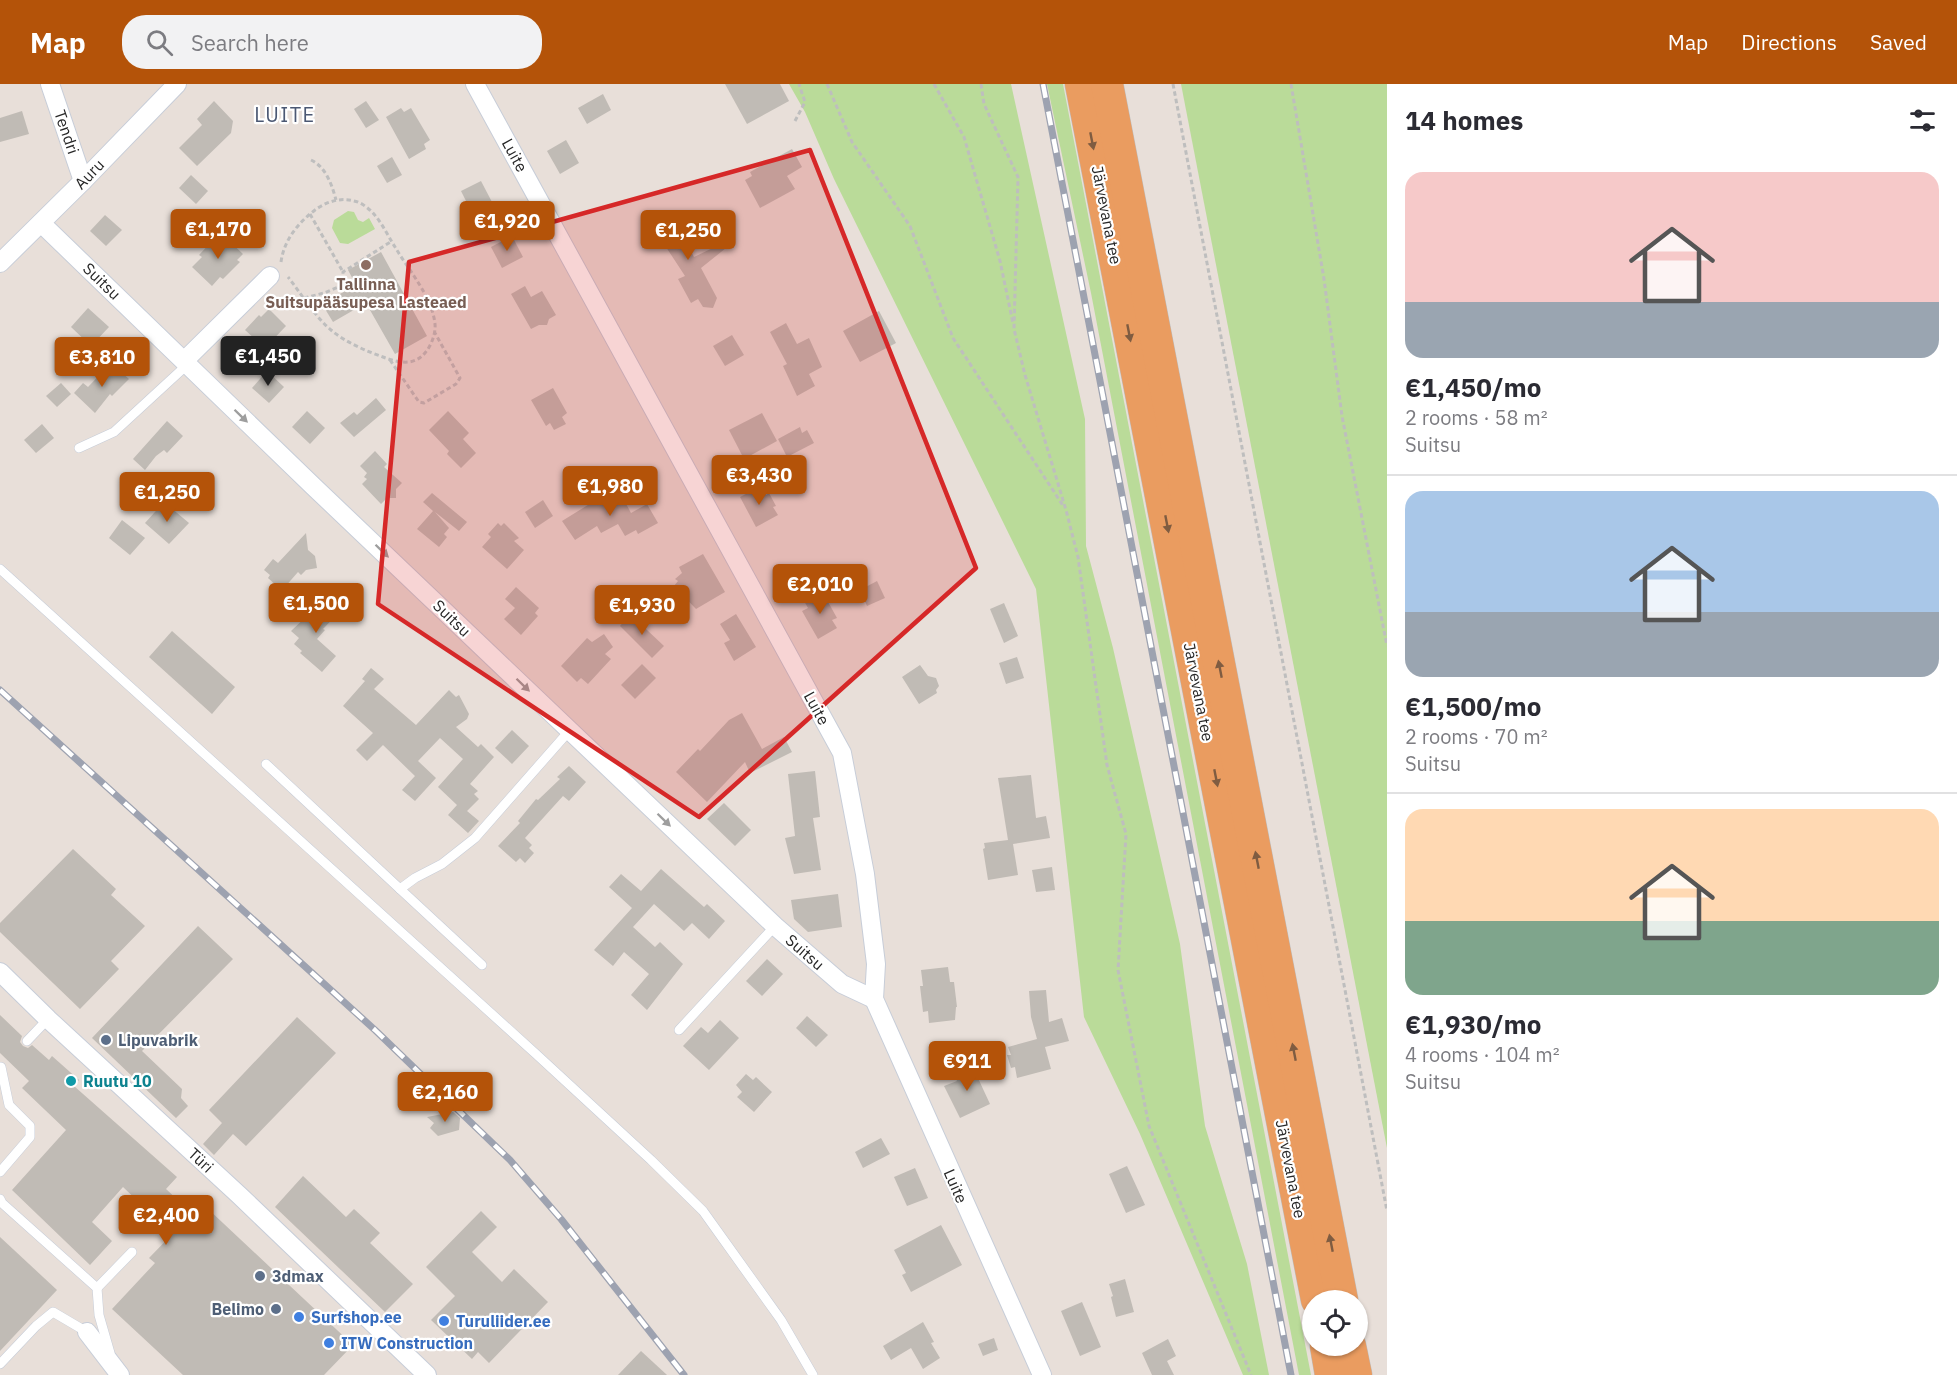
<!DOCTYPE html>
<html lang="en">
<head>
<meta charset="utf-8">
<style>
	:root { --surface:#fff; --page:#f2f2f3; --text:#2b2b33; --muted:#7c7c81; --line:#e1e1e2; --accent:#b45309 }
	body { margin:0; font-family:"IBM Plex Sans",sans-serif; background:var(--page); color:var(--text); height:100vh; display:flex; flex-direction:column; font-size:22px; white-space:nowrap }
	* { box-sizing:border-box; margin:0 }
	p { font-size:20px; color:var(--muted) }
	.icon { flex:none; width:33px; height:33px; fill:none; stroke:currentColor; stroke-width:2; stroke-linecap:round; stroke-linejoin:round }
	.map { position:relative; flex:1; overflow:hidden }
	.details { display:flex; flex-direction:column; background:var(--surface); width:570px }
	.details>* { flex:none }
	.controls { position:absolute; left:1302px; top:1206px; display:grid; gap:12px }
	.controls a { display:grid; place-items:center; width:66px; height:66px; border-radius:50%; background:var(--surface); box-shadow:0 2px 4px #0004; font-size:30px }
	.price { position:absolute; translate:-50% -51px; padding:0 14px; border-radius:6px; background:var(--accent); color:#fff; font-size:20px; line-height:39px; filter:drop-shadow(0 2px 3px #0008) }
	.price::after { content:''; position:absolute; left:50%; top:36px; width:18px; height:14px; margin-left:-9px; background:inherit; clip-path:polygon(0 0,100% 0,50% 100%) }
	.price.on { background:#222; color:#fff }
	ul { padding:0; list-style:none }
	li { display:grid; align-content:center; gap:12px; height:318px; padding:0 18px }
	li+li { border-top:2px solid var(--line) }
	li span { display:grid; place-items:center; height:186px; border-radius:18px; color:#555 }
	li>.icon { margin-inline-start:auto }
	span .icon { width:108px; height:108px; fill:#fffc; stroke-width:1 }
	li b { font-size:26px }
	h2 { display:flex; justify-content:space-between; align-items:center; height:72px; padding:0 18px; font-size:26px }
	header { display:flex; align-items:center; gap:36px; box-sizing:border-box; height:84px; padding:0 30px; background:var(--accent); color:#fff }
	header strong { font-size:28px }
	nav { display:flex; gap:33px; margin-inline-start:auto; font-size:21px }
	.search { width:420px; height:54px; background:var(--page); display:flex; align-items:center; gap:15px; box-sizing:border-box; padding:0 21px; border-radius:24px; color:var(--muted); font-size:22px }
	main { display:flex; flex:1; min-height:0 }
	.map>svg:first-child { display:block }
	.green { fill:#badb99 }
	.building { fill:#c0bbb5 }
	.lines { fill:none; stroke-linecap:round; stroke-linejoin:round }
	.service-casing { stroke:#c7cdd8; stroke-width:10 }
	.minor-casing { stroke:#c7cdd8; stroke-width:20 }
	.trunk-casing { stroke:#bebebe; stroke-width:33 }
	.path { stroke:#bebebe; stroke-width:3; stroke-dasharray:4.5 3; stroke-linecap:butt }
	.service { stroke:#fff; stroke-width:9 }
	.minor { stroke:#fff; stroke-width:18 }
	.trunk { stroke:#ea9c60; stroke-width:32 }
	.rail-casing { stroke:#9da2b0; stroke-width:7 }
	.rail { stroke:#fff; stroke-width:4.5; stroke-dasharray:14; stroke-linecap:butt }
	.oneway { fill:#7f5c41 }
	.oneway2 { fill:#9e9e9e }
	.marked { fill:#d62828; fill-opacity:0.2; stroke:#d62828; stroke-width:4.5; stroke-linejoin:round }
	.education-dot { fill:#8d6e63; stroke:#fff; stroke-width:2 }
	.service-dot { fill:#5c6f8a; stroke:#fff; stroke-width:2 }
	.culture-dot { fill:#0f9aa8; stroke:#fff; stroke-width:2 }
	.shop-dot { fill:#3f7fe0; stroke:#fff; stroke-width:2 }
	.labels { text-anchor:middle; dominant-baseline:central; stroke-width:4.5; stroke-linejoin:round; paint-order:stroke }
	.street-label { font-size:16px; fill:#272727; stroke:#fff }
	.education-label { font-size:16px; font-weight:bold; fill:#785e54; stroke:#fff }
	.service-label { font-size:16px; font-weight:bold; fill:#4e5e75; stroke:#fff; text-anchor:start }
	.culture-label { font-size:16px; font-weight:bold; fill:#0d838f; stroke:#fff; text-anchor:start }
	.shop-label { font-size:16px; font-weight:bold; fill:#366cbe; stroke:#fff; text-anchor:start }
	.quarter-label { font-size:20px; letter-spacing:1.5px; fill:#4b5873; stroke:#fff }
</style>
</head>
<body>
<header>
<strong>Map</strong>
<div class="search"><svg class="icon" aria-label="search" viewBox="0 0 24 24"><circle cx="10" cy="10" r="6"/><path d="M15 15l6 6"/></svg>Search here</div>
<nav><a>Map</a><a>Directions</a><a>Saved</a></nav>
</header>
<main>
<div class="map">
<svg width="1387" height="1291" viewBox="0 0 1387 1291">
	<rect width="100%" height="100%" fill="#e8dfd9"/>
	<g class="green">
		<polygon points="789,0 1011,0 1085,335 1086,462 1113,564 1180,860 1205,1042 1247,1180 1269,1291 1243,1291 1140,1050 1084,933 1036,505 834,95 805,28"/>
		<polygon points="1047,0 1063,0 1311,1291 1299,1291 1091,209"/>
		<polygon points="1181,0 1387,0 1387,1064"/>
		<polygon points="348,127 354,128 358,136 363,138 369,134 375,145 348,160 340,159 332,144 334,136"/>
	</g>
	<g class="building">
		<polygon points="725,0 780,0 789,17 747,40"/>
		<polygon points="603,10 611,26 587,40 578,24"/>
		<polygon points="214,17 233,37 231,49 197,82 179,64 202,41 197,35"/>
		<polygon points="366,17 379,36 366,44 354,25"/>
		<polygon points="401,24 404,28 411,24 430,56 424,60 426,65 409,75 386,33"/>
		<polygon points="22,27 29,50 0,58 0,34"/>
		<polygon points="566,56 579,79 560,90 547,67"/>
		<polygon points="792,65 802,83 787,92 795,105 760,124 745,96 752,92 750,88"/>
		<polygon points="392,73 402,91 387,99 377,82"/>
		<polygon points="191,91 208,107 196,120 179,104"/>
		<polygon points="481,97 493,120 473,131 461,107"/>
		<polygon points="672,130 694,173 723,159 726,164 701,184 717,214 713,224 703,223 698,215 691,219 678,195 685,192 666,163 662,165 650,142"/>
		<polygon points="105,131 122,146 106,162 90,147"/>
		<polygon points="223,151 243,170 237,176 240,178 223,195 220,193 212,202 192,183 202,173 199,171 215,154 218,156"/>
		<polygon points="512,152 523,173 502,184 491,163"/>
		<polygon points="381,168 427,252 395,270 366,219 333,238 322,220 356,201 348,186"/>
		<polygon points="525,202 531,213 542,207 556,231 549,235 547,241 539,241 531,245 511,210"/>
		<polygon points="88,224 109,243 91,262 71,243"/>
		<polygon points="269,225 286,242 265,264 245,246 259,231 261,233"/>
		<polygon points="879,227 896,259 860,278 843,247"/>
		<polygon points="786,239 797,260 809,254 822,283 809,290 815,302 797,312 783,282 787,280 770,248"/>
		<polygon points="732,251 744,271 725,282 713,262"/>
		<polygon points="111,279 129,295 112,312 110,310 95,329 74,309 83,299 88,303"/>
		<polygon points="267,287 284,303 269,319 252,304"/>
		<polygon points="61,299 71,310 57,323 46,312"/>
		<polygon points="553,304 567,329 562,333 566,340 554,346 550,339 546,342 531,316"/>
		<polygon points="376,314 386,326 354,353 340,339 354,328 357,331"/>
		<polygon points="307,327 325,344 310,360 292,343"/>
		<polygon points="448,327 469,349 463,355 476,369 461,384 447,370 449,367 429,346"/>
		<polygon points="762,329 777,357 744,375 729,346"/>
		<polygon points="167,337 183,352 167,369 164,366 156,372 145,386 133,375"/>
		<polygon points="42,340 54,354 36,369 24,356"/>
		<polygon points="800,343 802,349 807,346 814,359 787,373 778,355"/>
		<polygon points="375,367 387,380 384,383 402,399 396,405 396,414 387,414 381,420 362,400 367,395 364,393 367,389 360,382"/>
		<polygon points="761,402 766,411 769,409 776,422 773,423 778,431 756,443 740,413"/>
		<polygon points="617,403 631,429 647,420 658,439 638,450 636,446 625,452 618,440 601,449 597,442 575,456 562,437"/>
		<polygon points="432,409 467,438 459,447 435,428 449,444 444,450 447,453 439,463 417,445 433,427 423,418"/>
		<polygon points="543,416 553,432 535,444 525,428"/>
		<polygon points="164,418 189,439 169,460 145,439"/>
		<polygon points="122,436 145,454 130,471 109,454"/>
		<polygon points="498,439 501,442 504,439 519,454 514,457 524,466 507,485 482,463 491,453 488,450"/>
		<polygon points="306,449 308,466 315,472 317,484 306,486 301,491 298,488 284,504 281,502 279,504 268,494 270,491 264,486 273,475 278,479"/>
		<polygon points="703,470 725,508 696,525 674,502 678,497 675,495 682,489 679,483"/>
		<polygon points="877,497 885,514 867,522 860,506"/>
		<polygon points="516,503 539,524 535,529 538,532 521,551 504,535 515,524 505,515"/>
		<polygon points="822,507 837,534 832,536 837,544 818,555 802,527 808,524 804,517"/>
		<polygon points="328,512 342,525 323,545 325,546 317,555 336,572 322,588 300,569 302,567 294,560 299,554 291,547"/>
		<polygon points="1004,519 1018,552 1004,559 990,525"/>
		<polygon points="630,530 664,562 652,574 620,542"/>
		<polygon points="736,530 756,563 734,577 724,559 730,556 720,540"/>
		<polygon points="172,547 235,603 212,630 149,573"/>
		<polygon points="604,550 613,563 605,570 611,575 588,600 581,594 577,598 561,582 587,554 592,558"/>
		<polygon points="1017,573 1024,594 1006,600 999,579"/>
		<polygon points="642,580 656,594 635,615 621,601"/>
		<polygon points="920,581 928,592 936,594 939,602 936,606 937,609 919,620 902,593"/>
		<polygon points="371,584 384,595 374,605 416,641 449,606 456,613 459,611 469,630 467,635 456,643 478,663 481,660 494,673 470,700 478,707 474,710 479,715 467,727 479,737 468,749 448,731 457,721 438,703 463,675 440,654 418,677 436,694 415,717 402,706 415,692 383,661 367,677 356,666 373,649 343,622 365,597 362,595"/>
		<polygon points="742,629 762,665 784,653 792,668 750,689 745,678 707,718 676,688 698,665 700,667 729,636"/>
		<polygon points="512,646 529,662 512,680 495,664"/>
		<polygon points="569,682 586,698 569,717 563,712 525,754 532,761 529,764 534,769 525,779 520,774 516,778 498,762 520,739 518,737 536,715 538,716 560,695 557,693"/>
		<polygon points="815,687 820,733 813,734 821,786 794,790 785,754 795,752 788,690"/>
		<polygon points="1031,691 1036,734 1046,732 1050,754 1013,760 1018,791 988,796 983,765 985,764 984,759 1008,756 998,694"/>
		<polygon points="724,719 751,746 735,762 707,735"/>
		<polygon points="73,765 116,805 111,811 145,842 111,877 119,885 80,925 0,848 0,839"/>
		<polygon points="1052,783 1055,806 1036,808 1032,786"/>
		<polygon points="661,785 704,823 707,820 725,837 709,855 692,839 684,847 654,820 633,843 655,863 660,858 683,880 647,926 631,911 649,890 624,868 613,882 594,866 632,824 609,803 621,790 641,807"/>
		<polygon points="838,810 842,843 808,848 794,835 791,816"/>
		<polygon points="198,842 233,875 142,967 182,1005 181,1014 188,1022 176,1034 92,954"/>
		<polygon points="767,875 783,890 762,912 746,897"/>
		<polygon points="948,883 950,898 954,898 957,923 956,923 955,936 929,939 928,927 923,928 920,902 923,902 921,886"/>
		<polygon points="1046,906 1049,938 1062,934 1069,957 1045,963 1051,985 1017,994 1015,983 1011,984 1007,971 1011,971 1008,963 1037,955 1031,933 1029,907"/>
		<polygon points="0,931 22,952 20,958 23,962 28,964 32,961 49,976 52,972 79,996 74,1002 177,1093 166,1105 197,1134 207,1124 353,1261 324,1291 183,1291 112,1225 155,1179 149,1174 182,1140 156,1115 146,1125 123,1103 92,1138 112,1157 90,1181 12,1106 66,1046 22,1004 29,997 0,969"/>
		<polygon points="807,932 828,951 816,963 796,944"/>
		<polygon points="297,933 336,969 246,1062 233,1050 214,1071 203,1060 222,1039 209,1026"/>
		<polygon points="720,936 739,954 709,986 683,962 701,943 708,949"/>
		<polygon points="971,979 990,1020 960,1034 944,1002 957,997 952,987"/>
		<polygon points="746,990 753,996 756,993 772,1008 754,1028 737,1013 742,1008 736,1001"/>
		<polygon points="453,1028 460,1034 459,1046 438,1052 430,1044 434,1039 427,1033"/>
		<polygon points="881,1054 890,1070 863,1084 855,1068"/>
		<polygon points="1127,1082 1145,1121 1126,1129 1109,1090"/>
		<polygon points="915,1084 928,1114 907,1122 894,1093"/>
		<polygon points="303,1092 346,1133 354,1125 380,1149 370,1159 413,1200 385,1228 275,1123"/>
		<polygon points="481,1127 497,1143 472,1168 502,1198 514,1185 548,1218 489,1279 478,1268 472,1275 431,1236 455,1212 426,1183"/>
		<polygon points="941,1141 962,1181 911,1208 902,1191 906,1189 894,1166"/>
		<polygon points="0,1153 57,1206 0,1267"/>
		<polygon points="1125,1195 1134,1228 1116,1233 1111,1213 1113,1212 1109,1200"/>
		<polygon points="1082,1218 1101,1263 1080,1272 1061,1227"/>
		<polygon points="923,1238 934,1258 931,1259 940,1274 923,1285 911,1264 891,1276 883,1262"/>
		<polygon points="994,1254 998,1266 983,1272 978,1260"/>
		<polygon points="1168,1255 1176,1272 1167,1277 1174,1291 1152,1291 1142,1269"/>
		<polygon points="641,1267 667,1291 618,1291"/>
	</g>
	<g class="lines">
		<g class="service-casing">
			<g id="service">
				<polyline points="79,364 114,348 188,280"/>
				<polyline points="0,485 536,970 651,1076 703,1127 781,1236 813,1291"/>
				<polyline points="266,680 400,805 415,794 442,780 475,754 570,646"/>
				<polyline points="400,805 482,881"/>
				<polyline points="679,946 775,842"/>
				<polyline points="27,957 48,935"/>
				<polyline points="0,1088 30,1053 30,1042 9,1021 1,983"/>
				<polyline points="0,1115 2,1119 97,1204 99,1231 110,1269"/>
				<polyline points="97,1204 132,1168"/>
				<polyline points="0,1280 36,1242 53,1228 87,1248"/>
			</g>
		</g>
		<g class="minor-casing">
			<g id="minor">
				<polyline points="50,0 83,97"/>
				<polyline points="475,0 842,669 865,790 876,880 874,915 1042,1291"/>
				<polyline points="41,139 313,402 775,842 842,900 874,915"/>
				<polyline points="0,179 83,97 177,0"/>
				<polyline points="184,277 270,192"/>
				<polyline points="0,888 48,935 239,1111 427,1291"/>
				<polyline points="87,1248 120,1291"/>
			</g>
		</g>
		<g class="trunk-casing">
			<g id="trunk">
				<polyline points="1081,0 1317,1216"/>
				<polyline points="1107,0 1342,1216"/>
				<polyline points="1326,1262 1331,1291"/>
				<polyline points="1350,1262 1356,1291"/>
			</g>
		</g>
		<g class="path">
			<polyline points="827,0 852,58 910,142 953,254 1064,423"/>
			<polyline points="934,0 964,53 1000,177 1013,239"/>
			<polyline points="981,0 984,20 1018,93 1014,245 1025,291 1066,426 1078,473 1107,681 1126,750 1118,886 1149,1042 1251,1291"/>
			<polyline points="1173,0 1387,1127"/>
			<polyline points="1291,0 1324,195 1342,332 1387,562"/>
			<polyline points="795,37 805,18 799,0"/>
			<path d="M311,76C326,83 332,101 336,116"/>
			<polyline points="310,130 343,188"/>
			<path d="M281,178C284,156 298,139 315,126C326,118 340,113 354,117C361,118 368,124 373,129C382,139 388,152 395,163C409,187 432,212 435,240C436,251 430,265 422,272C411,282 396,278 383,273C366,267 345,258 331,246C316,234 300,208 288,193"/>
			<polyline points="304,214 324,209 343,201 343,188 392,157"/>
			<polyline points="390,276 419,318 424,319 456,300 460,294 435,249"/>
		</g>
		<use href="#service" class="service"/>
		<use href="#minor" class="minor"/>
		<use href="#trunk" class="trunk"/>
		<g class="rail-casing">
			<g id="rail">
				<polyline points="1043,0 1291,1291"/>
				<polyline points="0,606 375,946 510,1076 561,1135 684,1291"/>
			</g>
		</g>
		<use href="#rail" class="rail"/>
	</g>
	<defs><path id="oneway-solid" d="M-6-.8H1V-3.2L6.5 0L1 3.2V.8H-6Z" transform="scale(1.5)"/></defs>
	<g class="oneway">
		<use href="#oneway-solid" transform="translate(1092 57) rotate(79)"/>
		<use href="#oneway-solid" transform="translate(1129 249) rotate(79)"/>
		<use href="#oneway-solid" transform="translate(1167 440) rotate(79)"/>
		<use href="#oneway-solid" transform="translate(1220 585) rotate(-101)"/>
		<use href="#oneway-solid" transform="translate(1216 694) rotate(79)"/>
		<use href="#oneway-solid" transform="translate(1257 776) rotate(-101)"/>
		<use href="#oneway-solid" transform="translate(1294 968) rotate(-101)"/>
		<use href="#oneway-solid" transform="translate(1331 1159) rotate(-101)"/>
	</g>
	<g class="oneway2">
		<use href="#oneway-solid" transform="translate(241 332) rotate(44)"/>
		<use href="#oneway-solid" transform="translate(382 467) rotate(44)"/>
		<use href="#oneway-solid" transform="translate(523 601) rotate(44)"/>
		<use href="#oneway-solid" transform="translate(664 736) rotate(44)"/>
	</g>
	<path class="marked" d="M810,66L976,484L699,733L378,520L409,178Z"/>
	<circle class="education-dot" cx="366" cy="181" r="6"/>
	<g class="service-dot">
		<circle cx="106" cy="956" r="6"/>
		<circle cx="260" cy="1192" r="6"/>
		<circle cx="276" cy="1225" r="6"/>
	</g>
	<circle class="culture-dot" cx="71" cy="997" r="6"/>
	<g class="shop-dot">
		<circle cx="299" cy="1233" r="6"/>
		<circle cx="444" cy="1237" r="6"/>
		<circle cx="329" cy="1259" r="6"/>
	</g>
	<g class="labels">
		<g class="street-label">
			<text transform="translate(67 48) rotate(71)">Tendri</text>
			<text transform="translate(515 71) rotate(61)">Luite</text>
			<text transform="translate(89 90) rotate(-46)">Auru</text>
			<text transform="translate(1107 131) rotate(79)">Järvevana tee</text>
			<text transform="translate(102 197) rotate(44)">Suitsu</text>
			<text transform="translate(452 534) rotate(44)">Suitsu</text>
			<text transform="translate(1199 608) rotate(79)">Järvevana tee</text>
			<text transform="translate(817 624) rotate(61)">Luite</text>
			<text transform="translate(805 868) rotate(41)">Suitsu</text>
			<text transform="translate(201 1076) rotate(43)">Türi</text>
			<text transform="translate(1291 1085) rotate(79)">Järvevana tee</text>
			<text transform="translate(956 1102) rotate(66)">Luite</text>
		</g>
		<g class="education-label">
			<text x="366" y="200">Tallinna<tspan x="366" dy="18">Suitsupääsupesa Lasteaed</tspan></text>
		</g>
		<g class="service-label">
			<text x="118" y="956">Lipuvabrik</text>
			<text x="272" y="1192">3dmax</text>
			<text x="264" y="1225" text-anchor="end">Belimo</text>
		</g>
		<g class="culture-label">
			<text x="83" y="997">Ruutu 10</text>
		</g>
		<g class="shop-label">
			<text x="311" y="1233">Surfshop.ee</text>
			<text x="456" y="1237">Turuliider.ee</text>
			<text x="341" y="1259">ITW Construction</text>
		</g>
		<g class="quarter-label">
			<text x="285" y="30">LUITE</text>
		</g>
	</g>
</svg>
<div class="controls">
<a><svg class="icon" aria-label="locate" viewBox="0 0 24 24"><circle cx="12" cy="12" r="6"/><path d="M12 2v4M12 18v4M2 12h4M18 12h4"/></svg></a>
</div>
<b class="price" style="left:507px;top:168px">€1,920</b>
<b class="price" style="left:218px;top:176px">€1,170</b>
<b class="price" style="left:688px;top:177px">€1,250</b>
<b class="price on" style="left:268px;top:303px">€1,450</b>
<b class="price" style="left:102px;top:304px">€3,810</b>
<b class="price" style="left:759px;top:422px">€3,430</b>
<b class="price" style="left:610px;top:433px">€1,980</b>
<b class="price" style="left:167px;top:439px">€1,250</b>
<b class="price" style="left:820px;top:531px">€2,010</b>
<b class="price" style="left:316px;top:550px">€1,500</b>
<b class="price" style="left:642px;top:552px">€1,930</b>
<b class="price" style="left:967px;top:1008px">€911</b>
<b class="price" style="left:445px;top:1039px">€2,160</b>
<b class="price" style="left:166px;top:1162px">€2,400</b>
</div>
<section class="details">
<h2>14 homes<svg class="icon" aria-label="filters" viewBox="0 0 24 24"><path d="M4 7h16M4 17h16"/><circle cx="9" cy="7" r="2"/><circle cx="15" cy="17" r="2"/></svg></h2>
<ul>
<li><span style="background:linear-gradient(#f6c9c9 70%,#9aa5b1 0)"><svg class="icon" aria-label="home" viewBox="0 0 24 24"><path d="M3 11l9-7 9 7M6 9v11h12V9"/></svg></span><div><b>€1,450/mo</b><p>2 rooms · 58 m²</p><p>Suitsu</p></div></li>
<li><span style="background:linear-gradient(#a9c7e8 65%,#9aa5b1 0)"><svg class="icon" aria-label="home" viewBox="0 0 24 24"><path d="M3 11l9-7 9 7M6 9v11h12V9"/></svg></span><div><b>€1,500/mo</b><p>2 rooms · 70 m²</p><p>Suitsu</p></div></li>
<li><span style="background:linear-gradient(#ffd9b3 60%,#7fa58c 0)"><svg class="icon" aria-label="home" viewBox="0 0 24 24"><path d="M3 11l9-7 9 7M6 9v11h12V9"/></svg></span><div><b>€1,930/mo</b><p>4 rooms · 104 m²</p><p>Suitsu</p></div></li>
</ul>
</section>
</main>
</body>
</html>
